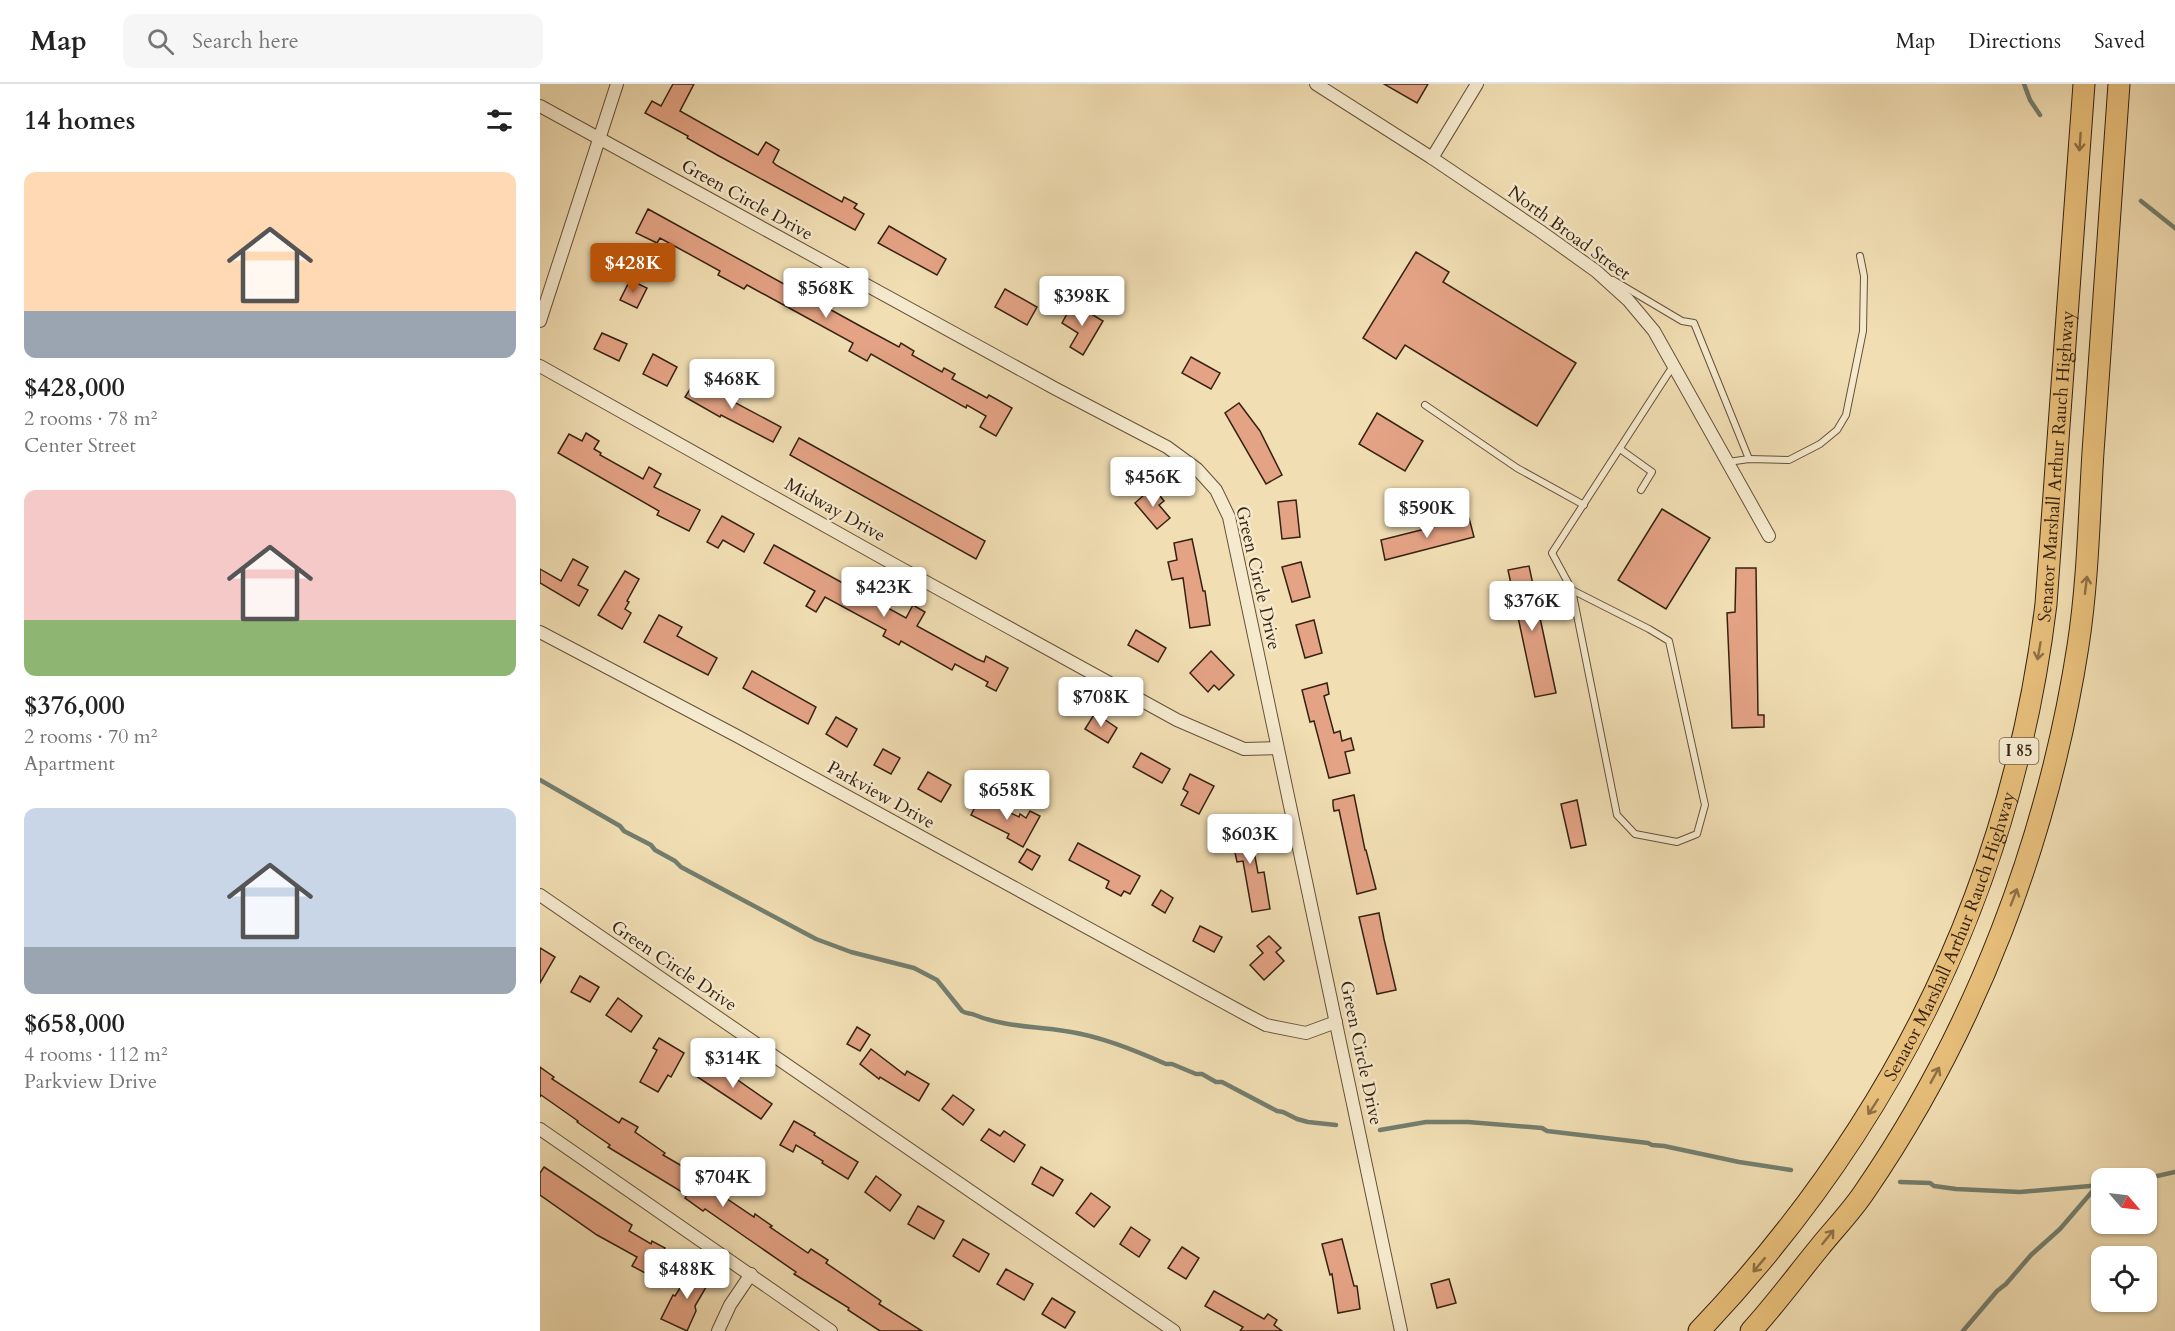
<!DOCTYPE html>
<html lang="en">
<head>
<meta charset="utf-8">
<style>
	:root { --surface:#fff; --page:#f6f6f6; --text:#222; --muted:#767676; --line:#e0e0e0; --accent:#b45309 }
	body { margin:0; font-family:Cardo,serif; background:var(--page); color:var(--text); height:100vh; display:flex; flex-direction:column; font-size:22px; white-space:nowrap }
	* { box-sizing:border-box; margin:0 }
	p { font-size:20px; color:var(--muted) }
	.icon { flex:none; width:33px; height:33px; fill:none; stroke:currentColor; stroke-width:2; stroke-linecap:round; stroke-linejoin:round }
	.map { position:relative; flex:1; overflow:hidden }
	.panel { display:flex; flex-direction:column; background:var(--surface); width:540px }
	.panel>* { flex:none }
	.needle { width:39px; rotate:118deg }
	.buttons { position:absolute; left:1551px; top:1084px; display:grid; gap:12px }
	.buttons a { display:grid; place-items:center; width:66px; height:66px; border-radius:12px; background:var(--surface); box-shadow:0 2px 4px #0004; font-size:30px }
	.price { position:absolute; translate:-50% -51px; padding:0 14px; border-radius:6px; background:#fff; color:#222; font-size:20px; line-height:39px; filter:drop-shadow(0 2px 3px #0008) }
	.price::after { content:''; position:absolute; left:50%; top:36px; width:18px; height:14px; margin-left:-9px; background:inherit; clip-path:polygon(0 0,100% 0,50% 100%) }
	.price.active { background:var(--accent); color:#fff }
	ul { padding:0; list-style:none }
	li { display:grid; align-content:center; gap:12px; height:318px; padding:0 24px }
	li span { display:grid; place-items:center; height:186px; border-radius:12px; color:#555 }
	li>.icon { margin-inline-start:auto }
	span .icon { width:108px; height:108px; fill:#fffc; stroke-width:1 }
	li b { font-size:26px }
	h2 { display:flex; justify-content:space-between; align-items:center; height:72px; padding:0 24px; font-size:26px }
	header { display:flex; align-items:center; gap:36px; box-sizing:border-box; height:84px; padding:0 30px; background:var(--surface); border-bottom:2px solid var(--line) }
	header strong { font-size:28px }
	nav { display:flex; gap:33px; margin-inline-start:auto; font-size:21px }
	.search { width:420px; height:54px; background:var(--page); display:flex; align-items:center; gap:15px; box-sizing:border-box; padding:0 21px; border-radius:12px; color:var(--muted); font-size:22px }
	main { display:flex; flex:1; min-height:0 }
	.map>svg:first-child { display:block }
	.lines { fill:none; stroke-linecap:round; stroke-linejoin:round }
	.stream { stroke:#737e6e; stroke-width:4.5 }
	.building { fill:#e4a385; stroke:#362211; stroke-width:1.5 }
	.service-casing { stroke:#65513a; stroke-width:8 }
	.minor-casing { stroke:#65513a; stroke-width:14 }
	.motorway-casing { stroke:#362211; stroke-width:23 }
	.service { stroke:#f6eace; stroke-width:6 }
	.minor { stroke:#f6eace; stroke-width:12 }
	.motorway { stroke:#e8bf7a; stroke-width:21 }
	.oneway { stroke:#8f7046 }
	.labels { text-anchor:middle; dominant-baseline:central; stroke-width:5; stroke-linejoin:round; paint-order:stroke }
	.shield { fill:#f6eace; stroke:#705e4a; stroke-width:1.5 }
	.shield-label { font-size:16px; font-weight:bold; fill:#362211 }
	.street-label { font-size:18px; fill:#362211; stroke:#f6eace }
</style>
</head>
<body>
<header>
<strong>Map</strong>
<div class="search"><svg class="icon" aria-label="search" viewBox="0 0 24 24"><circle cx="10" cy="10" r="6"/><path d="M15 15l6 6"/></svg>Search here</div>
<nav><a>Map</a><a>Directions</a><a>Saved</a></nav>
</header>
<main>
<section class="panel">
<h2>14 homes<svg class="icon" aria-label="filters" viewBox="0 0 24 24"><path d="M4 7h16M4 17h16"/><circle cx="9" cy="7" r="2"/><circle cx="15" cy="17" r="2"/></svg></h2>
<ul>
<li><span style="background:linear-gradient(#ffd9b3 75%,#9aa5b1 0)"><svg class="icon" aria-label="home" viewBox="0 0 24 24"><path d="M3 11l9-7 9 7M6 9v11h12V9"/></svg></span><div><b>$428,000</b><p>2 rooms · 78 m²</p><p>Center Street</p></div></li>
<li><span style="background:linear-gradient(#f6c9c9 70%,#8fb573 0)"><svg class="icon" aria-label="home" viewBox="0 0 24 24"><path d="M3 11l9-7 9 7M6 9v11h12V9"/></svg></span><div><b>$376,000</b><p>2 rooms · 70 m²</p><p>Apartment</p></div></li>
<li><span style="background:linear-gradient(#c9d6e8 75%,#9aa5b1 0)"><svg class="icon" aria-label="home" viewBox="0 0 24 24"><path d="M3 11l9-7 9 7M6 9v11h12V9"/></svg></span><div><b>$658,000</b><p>4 rooms · 112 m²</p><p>Parkview Drive</p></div></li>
</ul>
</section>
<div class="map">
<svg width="1635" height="1247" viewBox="0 0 1635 1247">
	<rect width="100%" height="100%" fill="#f1deb3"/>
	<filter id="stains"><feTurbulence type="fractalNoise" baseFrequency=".00333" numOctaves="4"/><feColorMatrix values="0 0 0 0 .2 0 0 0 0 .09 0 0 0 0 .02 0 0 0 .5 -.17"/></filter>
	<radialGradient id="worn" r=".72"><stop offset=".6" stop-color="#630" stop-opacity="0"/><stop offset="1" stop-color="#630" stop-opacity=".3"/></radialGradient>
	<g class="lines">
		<g class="stream">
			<polyline points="1484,0 1490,16 1500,31"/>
			<polyline points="1601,117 1635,144"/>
			<path d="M0,696L80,742L84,747L111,761L115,766L135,777L141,783L276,855L311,868L374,884L397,896L422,927C426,930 430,929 435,931C464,943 495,942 525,947C560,952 594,966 626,980H632L656,990H662L676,998H682L737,1027L743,1028L757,1035L768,1038L796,1041"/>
			<polyline points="840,1046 886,1038 928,1038 1002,1044 1007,1047 1108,1059 1112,1061 1124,1062 1199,1078 1251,1086"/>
			<polyline points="1604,1095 1635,1088"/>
			<polyline points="1360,1098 1390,1099 1394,1102 1416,1105 1480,1108 1562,1101"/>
			<polyline points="1423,1247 1457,1207 1466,1200 1491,1171 1520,1145 1557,1102"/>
		</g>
	</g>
	<g class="building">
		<polygon points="133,0 154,0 140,27 218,71 226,58 239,66 233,78 236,81 302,118 304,113 317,120 314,124 324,130 315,146 179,72 147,54 148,52 105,29 112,17 121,22"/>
		<polygon points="844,0 888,0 877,19"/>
		<polygon points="108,125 322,243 359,263 361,259 374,267 372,271 402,288 404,284 415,290 412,295 447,314 449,311 472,324 456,352 440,343 446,332 427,321 426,324 331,270 327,277 309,267 313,259 251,225 207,201 204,205 178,191 180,187 120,154 117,159 96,149"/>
		<polygon points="349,142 406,175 397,191 338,159"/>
		<polygon points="876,168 909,188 903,198 1036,279 997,342 865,261 856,275 823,254"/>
		<polygon points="90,196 107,204 97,224 80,216"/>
		<polygon points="465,205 497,223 487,241 455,223"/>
		<polygon points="533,219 563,237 543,271 530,263 538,249 522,239"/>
		<polygon points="62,249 87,260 79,277 54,265"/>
		<polygon points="113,270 137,283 127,302 103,290"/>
		<polygon points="651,273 680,289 671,305 642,289"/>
		<polygon points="156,296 179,309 183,304 193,310 190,316 241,343 233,358 181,331 180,333 145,313"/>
		<polygon points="699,319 720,347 742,391 726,400 685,329"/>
		<polygon points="837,329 883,357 865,387 819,360"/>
		<polygon points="46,349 59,357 54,365 61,369 60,371 103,395 109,383 121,390 114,403 160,426 149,447 117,431 119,427 18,369 29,350 42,357"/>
		<polygon points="259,354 445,457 436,475 250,371"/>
		<polygon points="613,403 624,417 619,421 630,434 617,445 595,419"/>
		<polygon points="756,416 760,453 742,455 738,418"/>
		<polygon points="1122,425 1170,454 1126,525 1078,496"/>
		<polygon points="182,432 214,450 204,468 183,456 178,464 167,458"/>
		<polygon points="929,434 934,453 845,476 841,456"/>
		<polygon points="652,455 663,507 665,507 670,541 650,544 643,494 632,496 628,478 637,476 634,459"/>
		<polygon points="234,461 366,534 373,521 385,528 377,542 437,575 444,578 446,572 468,584 456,607 446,602 448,598 415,580 412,586 361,557 359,561 343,552 346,546 285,513 276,528 266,522 275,507 224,479"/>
		<polygon points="33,475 48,483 38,501 48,506 39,522 0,499 0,485 21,497"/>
		<polygon points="761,478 770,513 752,518 742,483"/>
		<polygon points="989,482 1016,609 995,613 968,486"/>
		<polygon points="1196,484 1216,484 1218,631 1224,631 1224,643 1192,644 1187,529 1195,528"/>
		<polygon points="85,487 99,495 87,517 89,518 85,525 91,529 82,545 58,531"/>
		<polygon points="119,531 142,543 137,552 177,574 168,591 104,558"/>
		<polygon points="774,536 782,569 765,574 756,541"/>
		<polygon points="596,546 626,564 618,578 588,561"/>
		<polygon points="671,567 694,591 679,606 674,601 668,608 650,589"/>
		<polygon points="212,587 276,623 268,640 203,604"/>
		<polygon points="787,599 789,610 784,612 794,649 800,647 802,657 811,654 814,666 805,668 810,689 789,694 774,637 770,638 762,606"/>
		<polygon points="555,629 577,644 568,659 545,645"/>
		<polygon points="296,633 317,645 307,663 286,650"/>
		<polygon points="343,665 360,674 351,690 334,681"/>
		<polygon points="601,669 630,685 622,699 593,683"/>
		<polygon points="388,688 411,701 401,718 378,705"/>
		<polygon points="650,690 674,702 659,730 641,721 648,708 643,705"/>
		<polygon points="814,711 825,766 826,766 836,805 817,810 799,726 794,727 793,721 793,716"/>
		<polygon points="440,714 479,733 480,730 486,734 490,727 500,732 483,763 467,754 469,750 431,731"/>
		<polygon points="1037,716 1046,761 1031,764 1021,720"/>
		<polygon points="712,736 715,750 711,751 718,789 724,788 730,825 712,828 703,777 697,778 689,740"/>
		<polygon points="538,759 600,792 590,810 584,807 581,812 566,804 569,797 529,776"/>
		<polygon points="487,765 500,772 492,786 479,778"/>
		<polygon points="621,806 633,814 625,829 612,821"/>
		<polygon points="839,829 844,855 856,906 837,910 819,833"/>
		<polygon points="660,842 682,853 674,868 653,857"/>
		<polygon points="729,852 741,864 736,868 744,877 724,896 710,881 723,869 717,862"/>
		<polygon points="0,864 15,873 0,899"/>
		<polygon points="40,892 59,903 50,918 31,908"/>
		<polygon points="78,914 102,932 91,948 66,931"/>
		<polygon points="317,943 330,951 320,967 307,960"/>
		<polygon points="119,954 144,969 131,993 128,991 118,1008 100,998 117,966 113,964"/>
		<polygon points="331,965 365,991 367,987 389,1000 379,1017 340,993 339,995 320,980"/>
		<polygon points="167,975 182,986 185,982 194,989 192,992 232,1020 221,1035 156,992"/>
		<polygon points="0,983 14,993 12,995 79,1039 82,1034 98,1043 95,1048 125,1069 123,1071 154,1089 178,1106 177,1108 214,1133 215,1130 232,1142 230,1143 268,1169 271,1165 288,1176 286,1179 341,1217 339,1220 382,1247 340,1247 308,1226 309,1224 254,1190 256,1188 201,1150 165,1125 163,1127 145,1114 147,1111 68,1063 70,1061 37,1038 38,1037 1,1011 0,1013"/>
		<polygon points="413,1011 434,1026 423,1041 402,1025"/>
		<polygon points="254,1037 275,1049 274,1051 318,1078 308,1095 282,1079 283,1077 256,1061 253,1068 240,1061"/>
		<polygon points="449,1045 460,1052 464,1047 485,1061 474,1078 441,1056"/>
		<polygon points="4,1083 92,1141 89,1147 111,1160 112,1157 125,1164 109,1191 92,1182 97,1173 57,1151 0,1111 0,1089"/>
		<polygon points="501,1083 523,1096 513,1112 492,1100"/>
		<polygon points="336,1092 361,1111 350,1127 325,1108"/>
		<polygon points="551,1109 570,1123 554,1143 536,1129"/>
		<polygon points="378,1122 404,1137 394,1155 368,1140"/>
		<polygon points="591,1143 610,1156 599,1173 580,1160"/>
		<polygon points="423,1155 449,1170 439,1188 413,1172"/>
		<polygon points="802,1155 814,1202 817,1202 820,1225 798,1229 792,1190 790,1191 782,1160"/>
		<polygon points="642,1163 659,1174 646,1195 628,1184"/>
		<polygon points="154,1182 172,1193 155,1222 156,1227 147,1247 121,1235 133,1211 135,1212"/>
		<polygon points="466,1185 493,1200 484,1216 457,1200"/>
		<polygon points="909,1195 916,1219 897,1224 891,1200"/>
		<polygon points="674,1207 724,1235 728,1230 737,1236 734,1241 742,1247 700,1247 703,1243 665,1222"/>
		<polygon points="512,1214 535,1228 525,1244 502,1230"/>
	</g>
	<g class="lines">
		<g class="service-casing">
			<g id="service">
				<polyline points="1073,196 1142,237 1154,239 1209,375"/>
				<polyline points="885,321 977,384 1044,421"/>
				<polyline points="1080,365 1112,388 1101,406"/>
				<polyline points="1188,378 1209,375 1249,376 1280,360 1297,346 1306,331 1323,247 1324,192 1320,172"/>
				<polyline points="1032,506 1109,545 1129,557 1165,721 1157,750 1137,758 1095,750 1077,731 1032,506 1012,469 1133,282"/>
			</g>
		</g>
		<g class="minor-casing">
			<g id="minor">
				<polyline points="776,0 892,74 1000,147 1056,187 1088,216 1114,247 1229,452"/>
				<polyline points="0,22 516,305 627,363 657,385 676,406 689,433 861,1247"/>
				<polyline points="892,74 937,0"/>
				<polyline points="0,237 77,0"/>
				<polyline points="0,282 355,481 637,636 704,665 737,664"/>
				<polyline points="0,548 197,652 705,930 726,941 766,949 796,938"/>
				<polyline points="0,811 634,1247"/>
				<polyline points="0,1045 291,1247"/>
				<polyline points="178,1247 190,1221 211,1190"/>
			</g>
		</g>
		<g class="motorway-casing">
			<g id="motorway">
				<path id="s1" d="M1159,1247C1353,1043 1472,800 1506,520L1544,0"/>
				<path d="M1211,1247C1235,1221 1256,1192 1279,1164C1294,1145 1312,1127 1325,1107C1436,945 1508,755 1538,562C1548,497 1549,433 1553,368C1562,245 1570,123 1579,0"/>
			</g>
		</g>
		<use href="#service" class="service"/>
		<use href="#minor" class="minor"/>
		<use href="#motorway" class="motorway"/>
	</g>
	<defs><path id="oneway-shaft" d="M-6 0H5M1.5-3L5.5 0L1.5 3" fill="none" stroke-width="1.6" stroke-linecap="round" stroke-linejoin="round" transform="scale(1.5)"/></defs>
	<g class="oneway">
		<use href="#oneway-shaft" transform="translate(1540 58) rotate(94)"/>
		<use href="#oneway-shaft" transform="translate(1546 501) rotate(-83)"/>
		<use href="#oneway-shaft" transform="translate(1499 567) rotate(100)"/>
		<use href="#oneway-shaft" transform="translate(1474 813) rotate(-69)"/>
		<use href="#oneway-shaft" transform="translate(1395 991) rotate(-61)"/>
		<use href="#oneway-shaft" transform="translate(1333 1023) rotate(123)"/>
		<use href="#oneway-shaft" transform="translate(1288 1153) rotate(-51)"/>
		<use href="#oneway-shaft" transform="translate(1219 1181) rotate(130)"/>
	</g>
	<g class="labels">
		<rect class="shield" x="1459.5" y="654" width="39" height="26" rx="4.5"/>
		<g class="shield-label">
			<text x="1479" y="667">I 85</text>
		</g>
		<g class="street-label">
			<text transform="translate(207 116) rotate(29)">Green Circle Drive</text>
			<text transform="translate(1029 149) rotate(36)">North Broad Street</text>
			<text stroke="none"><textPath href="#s1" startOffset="958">Senator Marshall Arthur Rauch Highway</textPath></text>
			<text transform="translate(295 426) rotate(29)">Midway Drive</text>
			<text transform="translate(718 494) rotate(77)">Green Circle Drive</text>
			<text transform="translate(341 711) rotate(29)">Parkview Drive</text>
			<text stroke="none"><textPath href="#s1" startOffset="472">Senator Marshall Arthur Rauch Highway</textPath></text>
			<text transform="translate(134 882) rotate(34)">Green Circle Drive</text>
			<text transform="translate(821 969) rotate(78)">Green Circle Drive</text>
		</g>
	</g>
	<rect width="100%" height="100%" filter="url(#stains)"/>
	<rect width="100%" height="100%" fill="url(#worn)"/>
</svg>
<div class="buttons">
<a><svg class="needle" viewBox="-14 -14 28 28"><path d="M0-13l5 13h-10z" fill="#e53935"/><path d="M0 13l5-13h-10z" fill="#767676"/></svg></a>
<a><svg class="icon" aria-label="locate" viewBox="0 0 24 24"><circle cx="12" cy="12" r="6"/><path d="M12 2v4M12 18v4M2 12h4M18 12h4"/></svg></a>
</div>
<b class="price active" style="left:93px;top:210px">$428K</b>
<b class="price" style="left:286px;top:235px">$568K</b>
<b class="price" style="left:542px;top:243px">$398K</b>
<b class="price" style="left:192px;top:326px">$468K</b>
<b class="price" style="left:613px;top:424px">$456K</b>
<b class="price" style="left:887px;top:455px">$590K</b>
<b class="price" style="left:344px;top:534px">$423K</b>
<b class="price" style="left:992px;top:548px">$376K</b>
<b class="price" style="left:561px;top:644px">$708K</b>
<b class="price" style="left:467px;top:737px">$658K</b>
<b class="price" style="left:710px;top:781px">$603K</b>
<b class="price" style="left:193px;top:1005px">$314K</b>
<b class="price" style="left:183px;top:1124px">$704K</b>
<b class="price" style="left:147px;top:1216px">$488K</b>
</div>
</main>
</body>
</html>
